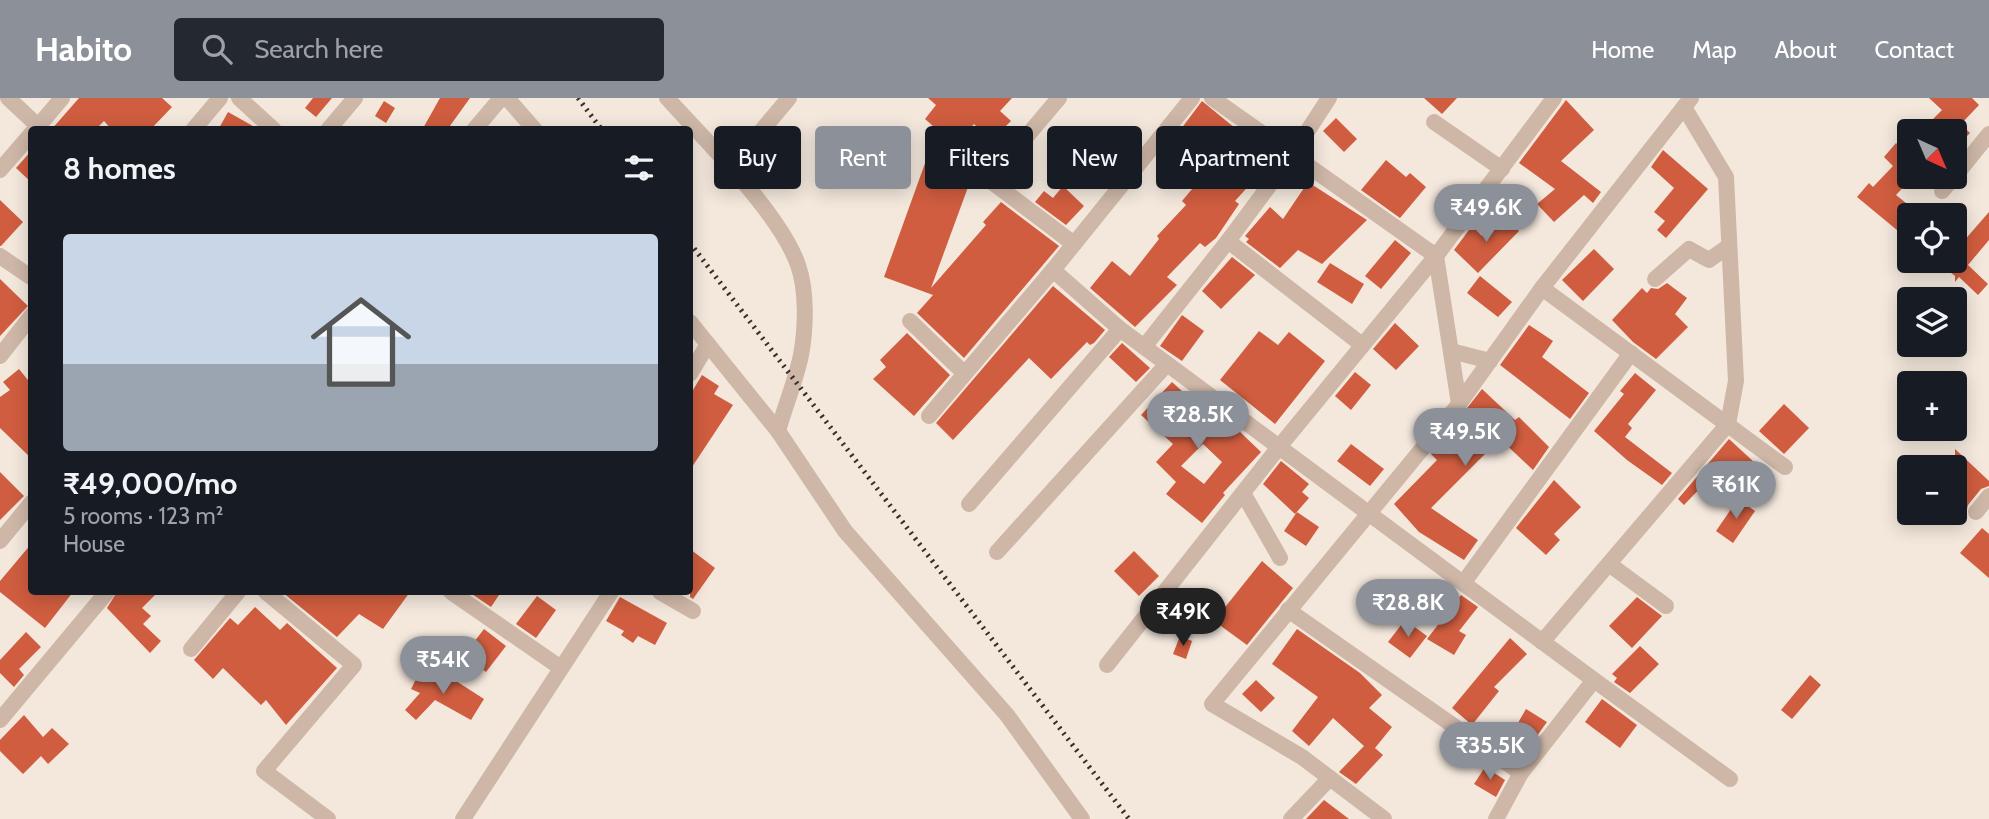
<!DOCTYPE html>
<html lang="en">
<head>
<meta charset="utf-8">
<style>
	:root { --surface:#171b24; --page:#242831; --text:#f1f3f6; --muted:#9ea1a6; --line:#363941; --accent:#8c9099 }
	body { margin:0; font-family:Cabin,sans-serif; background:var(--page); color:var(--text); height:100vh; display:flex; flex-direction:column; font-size:26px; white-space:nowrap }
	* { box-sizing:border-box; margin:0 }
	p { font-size:23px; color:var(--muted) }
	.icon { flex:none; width:38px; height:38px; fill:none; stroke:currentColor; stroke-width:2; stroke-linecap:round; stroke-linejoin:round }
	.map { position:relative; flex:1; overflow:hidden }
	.panel { position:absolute; left:28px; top:28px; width:665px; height:469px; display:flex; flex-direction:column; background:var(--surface); border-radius:7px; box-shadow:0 4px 18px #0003 }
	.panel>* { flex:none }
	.top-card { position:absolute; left:714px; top:28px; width:665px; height:63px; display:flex; gap:14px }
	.needle { width:46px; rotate:136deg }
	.controls { position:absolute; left:1897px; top:21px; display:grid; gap:14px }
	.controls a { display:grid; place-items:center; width:70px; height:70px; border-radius:7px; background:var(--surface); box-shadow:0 4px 18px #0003; font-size:35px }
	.price { position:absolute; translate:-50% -60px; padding:0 16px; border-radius:24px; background:var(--accent); color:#fff; font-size:23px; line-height:46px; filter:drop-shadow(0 2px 4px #0008) }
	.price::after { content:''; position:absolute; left:50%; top:42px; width:21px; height:16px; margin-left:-10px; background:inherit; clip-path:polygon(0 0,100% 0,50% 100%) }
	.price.on { background:#222; color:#fff }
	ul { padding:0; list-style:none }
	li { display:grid; align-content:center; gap:14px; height:371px; padding:0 35px }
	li+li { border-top:2px solid var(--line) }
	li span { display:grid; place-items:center; height:217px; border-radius:7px; color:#555 }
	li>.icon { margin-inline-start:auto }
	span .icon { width:126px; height:126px; fill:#fffc; stroke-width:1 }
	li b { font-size:30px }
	h2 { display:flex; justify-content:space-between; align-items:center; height:84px; padding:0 35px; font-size:30px }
	.chip { padding:0 24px; border-radius:7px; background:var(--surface); box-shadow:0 4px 18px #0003; font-size:24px; line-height:63px }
	.chip.on { background:var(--accent); color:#fff }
	header { display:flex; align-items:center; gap:42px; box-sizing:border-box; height:98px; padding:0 35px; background:var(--accent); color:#fff }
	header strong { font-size:33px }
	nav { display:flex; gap:38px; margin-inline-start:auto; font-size:24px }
	.search { width:490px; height:63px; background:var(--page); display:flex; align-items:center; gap:18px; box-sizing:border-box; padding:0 24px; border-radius:7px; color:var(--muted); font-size:26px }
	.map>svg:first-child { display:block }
	.building { fill:#d05d3f; fill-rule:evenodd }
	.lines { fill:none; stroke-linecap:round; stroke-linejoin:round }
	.minor { stroke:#ceb7a7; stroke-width:16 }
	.rail { stroke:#3a2d28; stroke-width:5; stroke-dasharray:2 5; stroke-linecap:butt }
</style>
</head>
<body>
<header>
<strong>Habito</strong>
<div class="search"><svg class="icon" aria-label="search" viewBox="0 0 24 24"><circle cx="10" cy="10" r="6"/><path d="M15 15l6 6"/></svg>Search here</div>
<nav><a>Home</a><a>Map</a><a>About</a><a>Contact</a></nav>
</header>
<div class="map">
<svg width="1989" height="721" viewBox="0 0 1989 721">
	<rect width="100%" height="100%" fill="#f4e8dd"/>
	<g class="building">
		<polygon points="79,0 162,0 172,9 150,32 112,32 104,23 95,32 51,32"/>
		<polygon points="313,0 332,0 316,19 305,10"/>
		<polygon points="440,0 470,0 447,32 422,32"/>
		<polygon points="928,0 1012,0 1000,13 1011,23 991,43 974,26 968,33 961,28 949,42 925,21 936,7"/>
		<polygon points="1424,0 1457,0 1442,16"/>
		<polygon points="1929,0 1972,0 1979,7 1961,26 1970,35 1960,45 1955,40 1955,33 1944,33 1932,22 1942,12"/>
		<polygon points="1566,2 1594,32 1561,63 1601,94 1593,105 1584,97 1554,124 1537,106 1555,91 1519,65"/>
		<polygon points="384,3 395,10 386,25 375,18"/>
		<polygon points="1202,3 1273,61 1235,103 1239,106 1216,140 1205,149 1200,145 1167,179 1177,187 1135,229 1090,190 1112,163 1130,178 1159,141 1157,138 1186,107 1182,103 1208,72 1169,47"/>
		<polygon points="228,14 258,31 258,32 218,32"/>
		<polygon points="1336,20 1357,41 1344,54 1323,33"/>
		<polygon points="1896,45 1907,55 1898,65 1909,79 1913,79 1896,97 1921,117 1909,117 1909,142 1857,99 1869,85 1873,89 1893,68 1884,59"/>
		<polygon points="32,52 32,85 16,70"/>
		<polygon points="1663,52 1708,91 1666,140 1657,132 1665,123 1654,114 1674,90 1651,69"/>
		<polygon points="928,57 954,66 971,81 931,190 986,127 983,124 1001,104 1059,148 964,260 917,215 933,197 884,179"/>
		<polygon points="1022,60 1032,69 1015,88 1007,82"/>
		<polygon points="1386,62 1406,79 1410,75 1426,89 1400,120 1361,92"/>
		<polygon points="1308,84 1367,122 1322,166 1298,152 1280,170 1246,144 1249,141 1245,138 1270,109 1283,121"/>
		<polygon points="1063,88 1084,108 1066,127 1035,104 1044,93 1053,100"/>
		<polygon points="0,102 23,124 1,148 0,148"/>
		<polygon points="1989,114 1989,142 1968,167 1988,186 1978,197 1959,179 1955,184 1955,178 1936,163 1955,163 1955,153"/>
		<polygon points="1503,117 1519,133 1478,175 1454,152 1472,128 1482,138"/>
		<polygon points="1395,142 1411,155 1381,191 1365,178"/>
		<polygon points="1594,151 1614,171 1583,203 1562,182"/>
		<polygon points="1232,159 1255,177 1221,211 1202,193"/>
		<polygon points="1330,165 1364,186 1352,206 1317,184"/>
		<polygon points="1480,178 1512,204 1498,219 1467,195"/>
		<polygon points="0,181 28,208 0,238"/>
		<polygon points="1667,185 1687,200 1675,216 1688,229 1656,261 1633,244 1612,222 1642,190 1647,195 1651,190 1658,191"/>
		<polygon points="1053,188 1105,232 1094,245 1090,247 1087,244 1051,281 1029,260 953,342 936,325"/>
		<polygon points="1182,217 1204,233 1182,263 1160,248"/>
		<polygon points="1395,225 1419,248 1396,272 1373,251"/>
		<polygon points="1529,227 1553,243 1542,259 1589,295 1570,321 1500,267"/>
		<polygon points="1259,233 1278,247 1289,234 1325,263 1275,326 1220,282"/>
		<polygon points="907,235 950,277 914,318 873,281 886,269 880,262"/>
		<polygon points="1122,245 1150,270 1136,284 1109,259"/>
		<polygon points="19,271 32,287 32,361 0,330 0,299 10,292 3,284"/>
		<polygon points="1355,274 1371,287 1351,312 1335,298"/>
		<polygon points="1635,275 1656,292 1628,326 1632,330 1625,339 1672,375 1662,387 1627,362 1594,333 1624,296 1620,293"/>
		<polygon points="702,277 719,288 714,296 733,307 690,372 690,297"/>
		<path d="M1172,284L1202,311L1205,307L1239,333L1261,354L1223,395L1225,397L1202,425L1166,396L1176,384L1156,364L1173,346L1141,317ZM1203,346L1222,364L1204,386L1181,368Z"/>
		<polygon points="1482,291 1515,322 1519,319 1549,349 1533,372 1500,341 1431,410 1478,442 1464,462 1419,434 1394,406 1437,362 1431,356"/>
		<polygon points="1784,306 1809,330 1784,356 1759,333"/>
		<polygon points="1729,341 1767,376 1742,402 1721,383 1719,386 1711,379 1684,407 1678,401"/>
		<polygon points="1351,346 1384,371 1370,388 1337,363"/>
		<polygon points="1955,351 1989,383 1989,388 1981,391 1968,407 1965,419 1955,409"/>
		<polygon points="1281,363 1309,386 1302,394 1309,400 1295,416 1263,386"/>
		<polygon points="0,374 24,398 0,422"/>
		<polygon points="1554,382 1581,409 1554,436 1560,442 1546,457 1516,430"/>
		<polygon points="1738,401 1755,413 1733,445 1716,433"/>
		<polygon points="1297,414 1319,429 1306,448 1284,433"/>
		<polygon points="1982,430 1989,436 1989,480 1960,455"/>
		<polygon points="32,445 32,494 73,494 45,530 0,494 0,483"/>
		<polygon points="690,451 715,470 693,501 690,499"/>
		<polygon points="1134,453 1159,478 1139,498 1114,473"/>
		<polygon points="1262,463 1293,490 1247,547 1214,523"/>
		<polygon points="117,494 158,494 142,510 151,518 143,526 161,543 150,555 107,510"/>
		<polygon points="282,494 410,494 383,531 359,516 337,539"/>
		<polygon points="469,494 501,494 491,509"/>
		<polygon points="1461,497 1478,509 1459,533 1466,537 1454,557 1427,541"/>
		<polygon points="537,498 556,512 536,540 516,526"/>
		<polygon points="620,499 667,525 655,547 638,538 633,545 621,537 624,533 606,523"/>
		<polygon points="1637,499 1662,518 1632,550 1609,528"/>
		<polygon points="255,509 280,532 287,525 337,570 286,627 266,602 261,607 223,570 213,581 194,562 230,520 238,527"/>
		<polygon points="1405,522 1427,538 1410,560 1388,544"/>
		<polygon points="484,531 506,548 486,574 464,557"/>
		<polygon points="1297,531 1360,575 1382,597 1369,610 1392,629 1375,650 1383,657 1356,686 1339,674 1364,648 1333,620 1309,648 1292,633 1318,599 1272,566"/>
		<polygon points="26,534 41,549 19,571 24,577 14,589 0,575 0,562"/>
		<polygon points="1180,538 1192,543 1186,561 1173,556"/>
		<polygon points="1510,540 1527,556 1494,589 1499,593 1472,627 1452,610"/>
		<polygon points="1640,548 1659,566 1630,595 1614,584 1617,580 1612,576"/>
		<polygon points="421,571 450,585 453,581 484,601 471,622 435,602 416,622 405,612 420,595 411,591"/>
		<polygon points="1810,577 1821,587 1792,621 1781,612"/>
		<polygon points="1256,582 1275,600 1261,614 1242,596"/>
		<polygon points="1602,601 1637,627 1620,650 1585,624"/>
		<polygon points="1526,611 1547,624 1534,642 1515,630"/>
		<polygon points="24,617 43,639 52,630 69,646 48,666 41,658 23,676 0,653 0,642"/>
		<polygon points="1485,669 1505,682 1496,699 1474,686"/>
		<polygon points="1324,702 1349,721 1306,721"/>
	</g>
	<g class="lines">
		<g class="minor">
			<polyline points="8,0 38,28"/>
			<polyline points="239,0 274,32"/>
			<polyline points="507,0 535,32"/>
			<path d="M667,0C705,42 780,115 798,167C807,192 806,230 801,257C796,282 785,308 778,333"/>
			<polyline points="1192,0 1053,172 1120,231 1279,349 1436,158 1554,0"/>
			<polyline points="1212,0 1436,158 1459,306"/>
			<polyline points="1434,24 1502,71"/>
			<polyline points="35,32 62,0"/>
			<polyline points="193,32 220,0"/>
			<polyline points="328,32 355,0"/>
			<polyline points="474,32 501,0"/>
			<polyline points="960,44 963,62 1074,146"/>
			<polyline points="730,70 789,0"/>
			<polyline points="0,72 32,35"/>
			<polyline points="1955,78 1989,36"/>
			<polyline points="995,86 999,71 1059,0"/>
			<polyline points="1942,93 1954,79"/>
			<polyline points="1228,143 1361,246"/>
			<polyline points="0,158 32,180"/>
			<polyline points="1655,181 1689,151 1709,162 1729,148"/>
			<polyline points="1542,190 1785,369"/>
			<polyline points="910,223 964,275"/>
			<polyline points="690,224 778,333 845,433 1007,617 1082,721"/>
			<polyline points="1144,249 1228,143 1292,57 1329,0"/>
			<polyline points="1451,253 1490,263"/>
			<polyline points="0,258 32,217"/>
			<polyline points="690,276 708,246"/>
			<polyline points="929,318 1053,172"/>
			<polyline points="1243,395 1280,460"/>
			<polyline points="969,406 1120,231"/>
			<polyline points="1976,414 1989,398"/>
			<polyline points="0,443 32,404"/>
			<polyline points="997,454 1167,266"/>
			<polyline points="1609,466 1666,508"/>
			<polyline points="1464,484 1631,255"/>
			<polyline points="266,494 354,567 264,673 328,721"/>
			<polyline points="451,494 561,570"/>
			<polyline points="660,494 693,513"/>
			<polyline points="1288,512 1521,675"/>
			<polyline points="1542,544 1728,326 1736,283 1726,79 1684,9"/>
			<polyline points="191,551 238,494"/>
			<polyline points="1107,567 1279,349 1594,582 1521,675 1496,721"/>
			<polyline points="1594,582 1730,681"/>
			<polyline points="0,622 107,494"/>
			<polyline points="463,721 611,494"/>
			<polyline points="1291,721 1330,680"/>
			<polyline points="1384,721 1302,659 1212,606 1459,306 1542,190 1691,0"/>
		</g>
		<g class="rail">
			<polyline points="578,0 602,32"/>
			<polyline points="690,145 1129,721"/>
		</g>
	</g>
</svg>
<div class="controls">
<a><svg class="needle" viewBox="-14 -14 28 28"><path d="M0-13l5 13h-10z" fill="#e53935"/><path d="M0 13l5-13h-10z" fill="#9ea1a6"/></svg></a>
<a><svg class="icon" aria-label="locate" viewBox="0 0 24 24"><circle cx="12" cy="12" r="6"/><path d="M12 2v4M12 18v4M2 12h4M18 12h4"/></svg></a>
<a><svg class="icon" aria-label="layers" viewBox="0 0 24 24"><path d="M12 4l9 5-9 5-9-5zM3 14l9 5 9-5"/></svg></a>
<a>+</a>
<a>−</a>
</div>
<b class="price" style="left:1486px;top:146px">₹49.6K</b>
<b class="price" style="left:1198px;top:353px">₹28.5K</b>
<b class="price" style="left:1465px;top:370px">₹49.5K</b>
<b class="price" style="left:1736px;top:423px">₹61K</b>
<b class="price" style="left:1408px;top:541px">₹28.8K</b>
<b class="price on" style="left:1183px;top:550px">₹49K</b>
<b class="price" style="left:443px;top:598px">₹54K</b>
<b class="price" style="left:1490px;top:684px">₹35.5K</b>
<div class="top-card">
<a class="chip">Buy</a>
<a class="chip on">Rent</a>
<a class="chip">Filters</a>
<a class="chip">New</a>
<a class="chip">Apartment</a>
</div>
<section class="panel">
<h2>8 homes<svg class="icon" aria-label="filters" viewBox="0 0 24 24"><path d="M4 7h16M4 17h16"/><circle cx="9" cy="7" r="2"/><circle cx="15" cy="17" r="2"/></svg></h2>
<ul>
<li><span style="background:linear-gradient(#c9d6e8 60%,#9aa5b1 0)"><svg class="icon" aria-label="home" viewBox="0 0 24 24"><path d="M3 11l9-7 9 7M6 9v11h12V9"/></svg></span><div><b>₹49,000/mo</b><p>5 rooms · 123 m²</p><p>House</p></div></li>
</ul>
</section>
</div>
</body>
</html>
